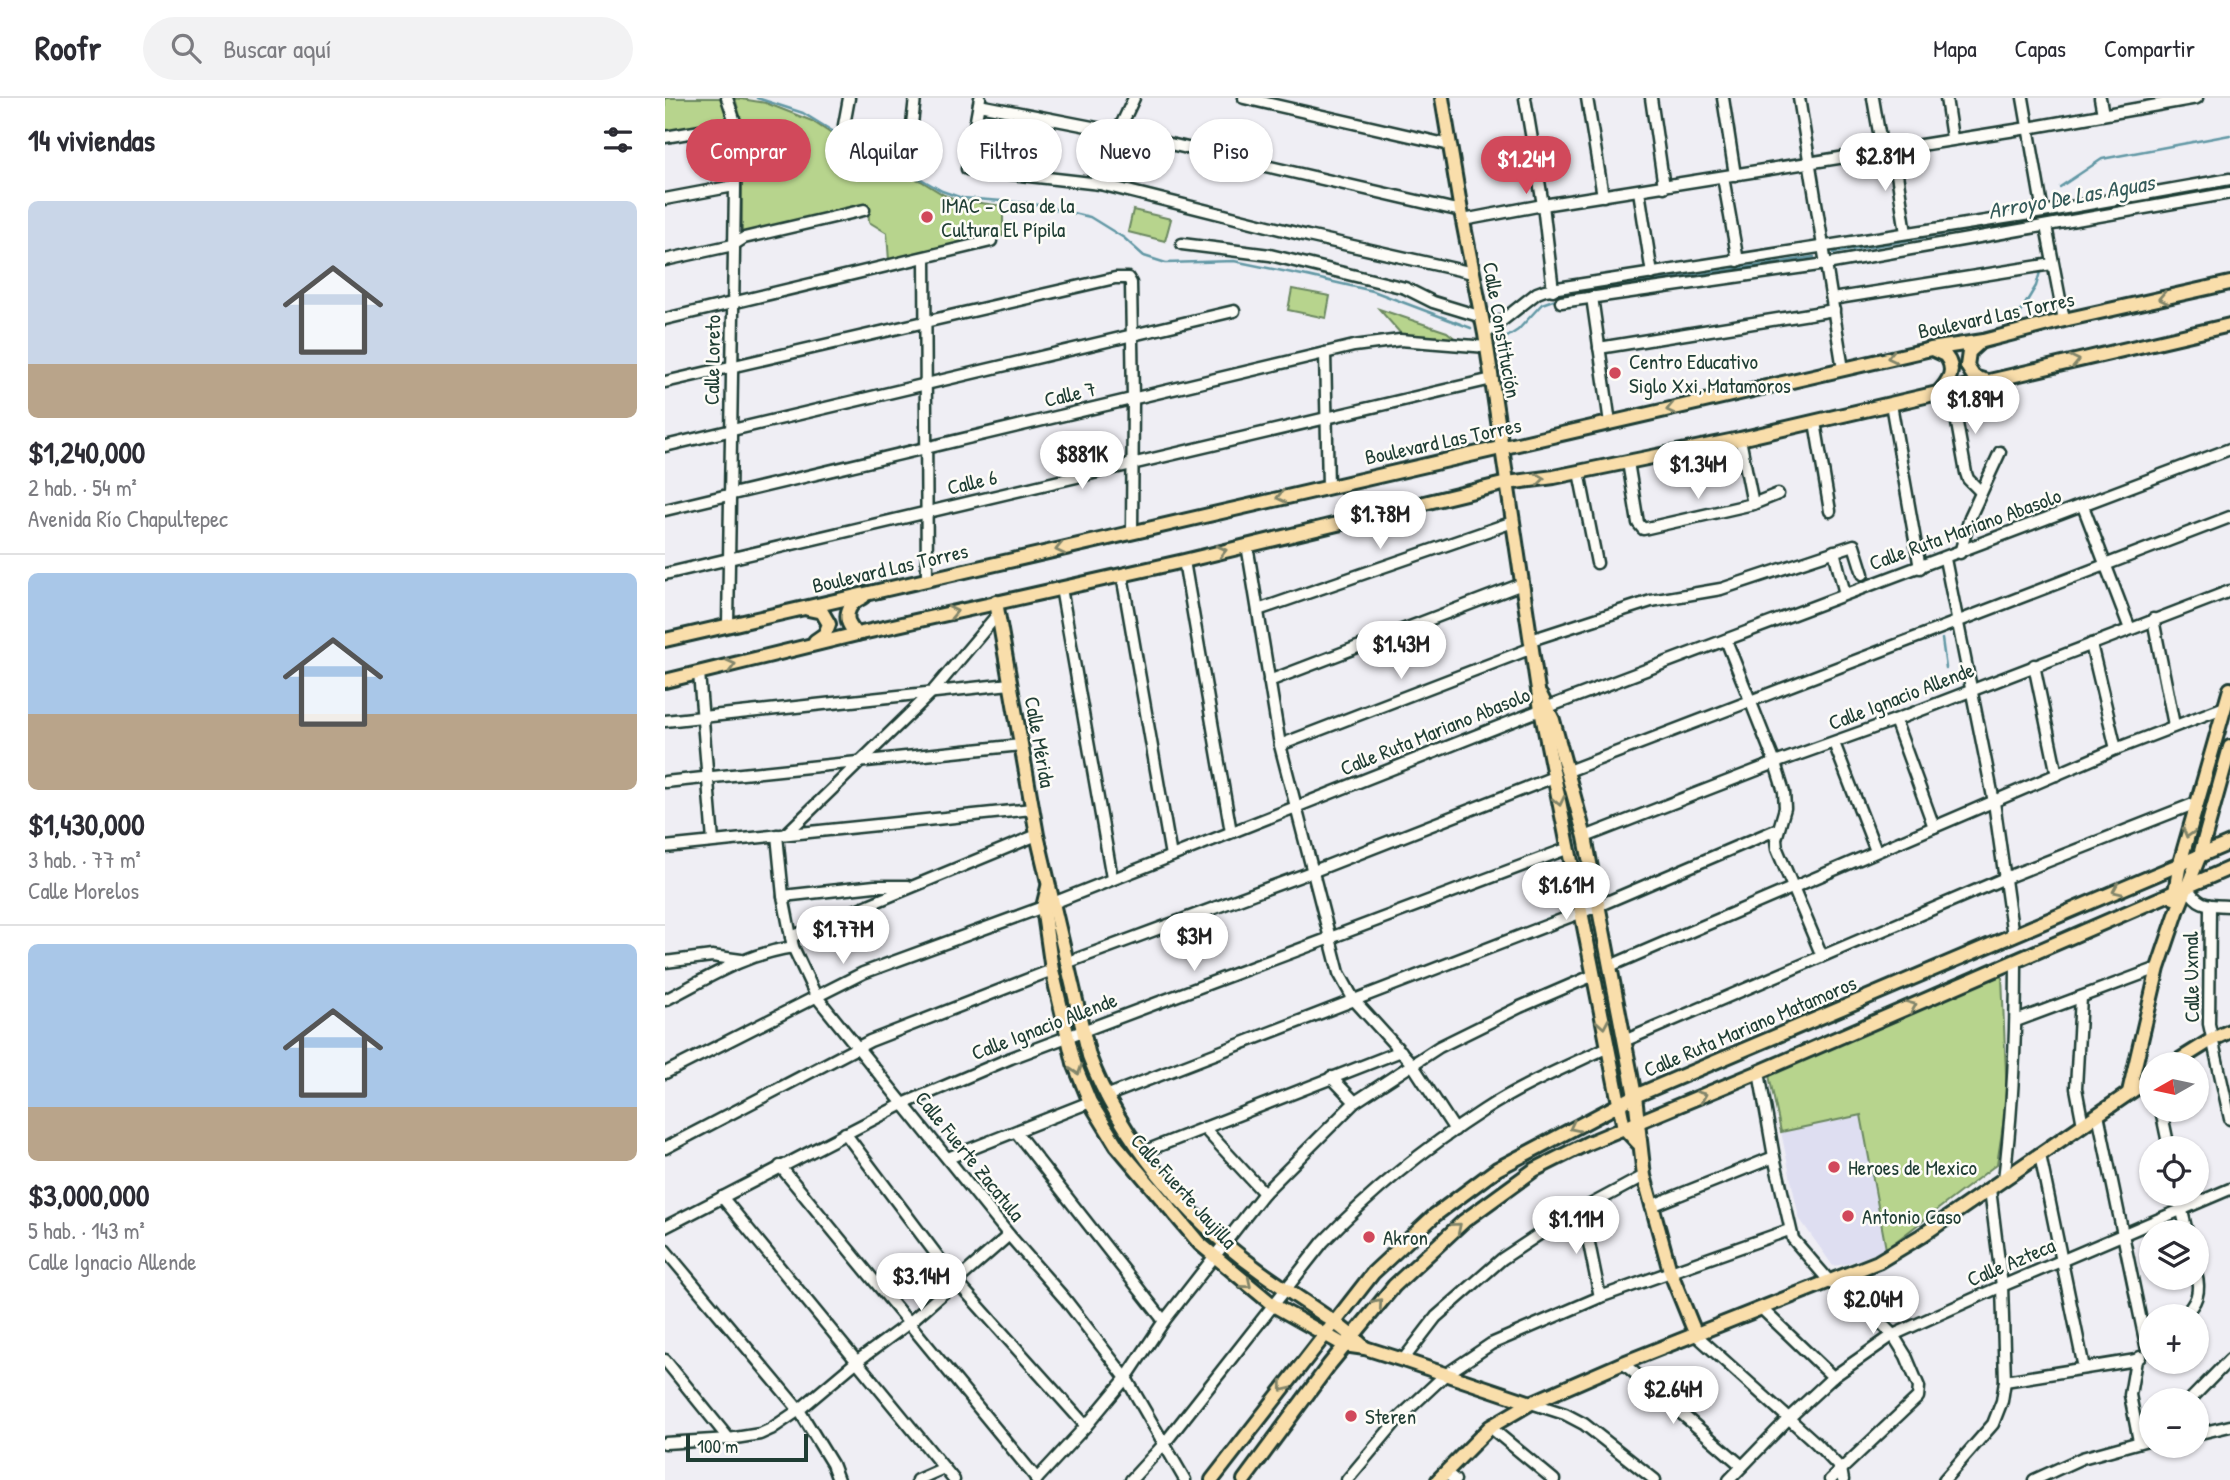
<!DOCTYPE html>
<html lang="es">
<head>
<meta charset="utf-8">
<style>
	:root { --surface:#fff; --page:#f2f2f3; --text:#2b2b33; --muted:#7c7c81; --line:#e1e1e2; --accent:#d1495b }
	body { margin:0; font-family:"Patrick Hand",sans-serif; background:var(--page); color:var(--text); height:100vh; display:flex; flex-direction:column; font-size:26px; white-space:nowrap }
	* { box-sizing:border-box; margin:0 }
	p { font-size:23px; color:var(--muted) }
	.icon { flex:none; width:38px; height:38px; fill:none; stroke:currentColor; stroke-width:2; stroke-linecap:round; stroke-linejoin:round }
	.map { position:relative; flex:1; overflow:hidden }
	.sheet { display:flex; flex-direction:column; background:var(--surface); width:665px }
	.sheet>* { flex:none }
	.top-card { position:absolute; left:21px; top:21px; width:665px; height:63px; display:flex; gap:14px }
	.needle { width:46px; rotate:261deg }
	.controls { position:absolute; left:1474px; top:954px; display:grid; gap:14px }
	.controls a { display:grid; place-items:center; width:70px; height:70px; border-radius:50%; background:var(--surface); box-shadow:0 2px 5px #0004; font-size:35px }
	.scale { position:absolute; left:21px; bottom:18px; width:122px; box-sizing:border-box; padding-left:7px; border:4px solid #1f3d34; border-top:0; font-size:19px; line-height:24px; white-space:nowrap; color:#1f3d34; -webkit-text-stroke:5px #fdfcf7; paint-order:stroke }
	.price { position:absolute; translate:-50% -60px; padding:0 16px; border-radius:24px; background:#fff; color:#222; font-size:23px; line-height:46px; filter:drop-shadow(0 2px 4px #0008) }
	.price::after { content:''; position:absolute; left:50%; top:42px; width:21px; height:16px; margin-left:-10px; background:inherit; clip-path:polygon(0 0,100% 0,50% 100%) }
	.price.current { background:var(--accent); color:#fff }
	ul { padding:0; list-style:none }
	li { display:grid; align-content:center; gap:14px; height:371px; padding:0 28px }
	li+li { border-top:2px solid var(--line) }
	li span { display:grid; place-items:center; height:217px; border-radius:10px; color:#555 }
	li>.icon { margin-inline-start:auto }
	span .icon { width:126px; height:126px; fill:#fffc; stroke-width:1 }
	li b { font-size:30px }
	h2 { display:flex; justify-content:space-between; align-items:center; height:84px; padding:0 28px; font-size:30px }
	.tag { padding:0 24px; border-radius:32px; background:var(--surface); box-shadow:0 2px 5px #0004; font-size:24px; line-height:63px }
	.tag.current { background:var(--accent); color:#fff }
	header { display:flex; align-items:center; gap:42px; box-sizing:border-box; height:98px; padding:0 35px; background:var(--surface); border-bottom:2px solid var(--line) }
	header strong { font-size:33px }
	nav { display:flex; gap:38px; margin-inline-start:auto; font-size:24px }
	.search { width:490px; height:63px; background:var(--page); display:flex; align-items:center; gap:18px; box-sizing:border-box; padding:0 24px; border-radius:38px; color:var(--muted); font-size:26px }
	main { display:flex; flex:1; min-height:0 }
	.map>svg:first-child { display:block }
	.built { fill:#dedef1 }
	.park { fill:#b7d48d; stroke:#6b8860; stroke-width:2 }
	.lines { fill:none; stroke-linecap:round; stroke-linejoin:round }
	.stream { stroke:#6298a5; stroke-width:2.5 }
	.minor-casing { stroke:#1f3d34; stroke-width:15 }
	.major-casing { stroke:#1f3d34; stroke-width:18 }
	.minor { stroke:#fdfcf7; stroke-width:10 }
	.major { stroke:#f9deab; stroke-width:12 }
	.oneway { stroke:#81856a }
	.poi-dot { fill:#d1495b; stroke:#fdfcf7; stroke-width:2.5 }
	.labels { text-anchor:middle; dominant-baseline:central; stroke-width:5; stroke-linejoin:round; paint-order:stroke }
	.poi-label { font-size:21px; fill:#1f3d34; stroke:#fdfcf7; text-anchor:start }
	.street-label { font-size:21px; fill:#1f3d34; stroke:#fdfcf7 }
	.water-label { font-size:23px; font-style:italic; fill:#355b5a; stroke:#fdfcf7 }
</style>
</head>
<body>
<header>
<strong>Roofr</strong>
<div class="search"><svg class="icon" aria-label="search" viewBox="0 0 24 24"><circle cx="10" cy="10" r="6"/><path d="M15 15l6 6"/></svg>Buscar aquí</div>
<nav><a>Mapa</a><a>Capas</a><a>Compartir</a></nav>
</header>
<main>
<section class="sheet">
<h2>14 viviendas<svg class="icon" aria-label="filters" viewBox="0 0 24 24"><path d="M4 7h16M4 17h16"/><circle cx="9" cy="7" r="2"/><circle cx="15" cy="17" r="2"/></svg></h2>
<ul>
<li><span style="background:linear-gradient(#c9d6e8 75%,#b9a48a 0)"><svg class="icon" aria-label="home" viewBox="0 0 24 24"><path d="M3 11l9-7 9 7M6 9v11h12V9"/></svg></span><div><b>$1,240,000</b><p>2 hab. · 54 m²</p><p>Avenida Río Chapultepec</p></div></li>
<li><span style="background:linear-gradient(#a9c7e8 65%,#b9a48a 0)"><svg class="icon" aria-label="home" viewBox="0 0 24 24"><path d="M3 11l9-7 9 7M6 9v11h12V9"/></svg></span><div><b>$1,430,000</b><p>3 hab. · 77 m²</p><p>Calle Morelos</p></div></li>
<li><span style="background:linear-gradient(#a9c7e8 75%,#b9a48a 0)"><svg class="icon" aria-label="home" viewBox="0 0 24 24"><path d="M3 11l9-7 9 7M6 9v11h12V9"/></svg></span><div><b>$3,000,000</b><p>5 hab. · 143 m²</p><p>Calle Ignacio Allende</p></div></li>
</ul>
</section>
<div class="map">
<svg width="1565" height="1382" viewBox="0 0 1565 1382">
	<rect width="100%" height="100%" fill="#efeef4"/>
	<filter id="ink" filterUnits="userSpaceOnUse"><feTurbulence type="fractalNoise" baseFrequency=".0143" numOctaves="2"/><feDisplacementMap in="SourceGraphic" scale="14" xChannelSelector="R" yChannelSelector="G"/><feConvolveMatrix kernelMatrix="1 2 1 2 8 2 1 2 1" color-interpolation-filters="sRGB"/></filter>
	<g filter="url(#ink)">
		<polygon class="built" points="1196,1016 1221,1151 1181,1166 1168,1168 1134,1120 1116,1034"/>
		<g class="park">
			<polygon points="0,0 57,0 62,19 56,25 0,34"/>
			<polygon points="70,0 101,5 147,23 205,61 256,83 279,97 293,102 338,108 338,138 275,150 224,163 222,135 204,124 203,106 77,135 77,25"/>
			<polygon points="468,112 506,121 500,143 463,134"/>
			<polygon points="627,191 665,198 661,220 623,212"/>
			<polygon points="714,211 782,234 793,243 737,237"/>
			<polygon points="1337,878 1342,1001 1332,1066 1221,1151 1196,1017 1116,1034 1104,977 1327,879"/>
		</g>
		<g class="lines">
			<g class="stream">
				<polyline points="92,0 138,15 208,58 235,69 277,93 297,100 364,105 425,119 459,140 479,158 501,165 569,163 642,178 708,193 806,230"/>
				<polyline points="1395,89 1437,61 1565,37"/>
				<polyline points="1169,155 1565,87"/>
				<polyline points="1350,223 1371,188 1375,174"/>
				<polyline points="836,243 853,232 877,206 905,196 1149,159"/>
				<polyline points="1277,541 1281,570"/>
			</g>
			<g class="minor-casing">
				<g id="minor">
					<polyline points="62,0 71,27 63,527"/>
					<polyline points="315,0 302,71 435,86 643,138 808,175"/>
					<polyline points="579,0 785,47"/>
					<polyline points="860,0 878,107 888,192"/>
					<polyline points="922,0 938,98"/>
					<polyline points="986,0 999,89"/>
					<polyline points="1058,0 1070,77"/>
					<polyline points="1134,0 1178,271"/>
					<polyline points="1208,0 1217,52"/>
					<polyline points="1281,0 1287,40"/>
					<polyline points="1358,0 1378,114"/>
					<polyline points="1435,0 1438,16"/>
					<polyline points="314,7 453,34 796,113"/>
					<polyline points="247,26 250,0"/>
					<polyline points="179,27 184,0"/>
					<polyline points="0,39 71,27"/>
					<polyline points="1228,50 1241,135"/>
					<polyline points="1058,79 1073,163"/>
					<polyline points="435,86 453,34 469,0"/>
					<polyline points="974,93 987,176"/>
					<polyline points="0,101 69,88"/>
					<polyline points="798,122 878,107 1363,30 1532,0"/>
					<polyline points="1381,128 1399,222"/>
					<polyline points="517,146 605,157 740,190 768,204 817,219"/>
					<polyline points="260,160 262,482"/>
					<polyline points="0,162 68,147 79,140 199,112"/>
					<polyline points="927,199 945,325"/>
					<polyline points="1167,201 1387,166"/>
					<polyline points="896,204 1161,166 1565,95"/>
					<polyline points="0,221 326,143"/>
					<polyline points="820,236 872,195 880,192 1378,114 1565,81"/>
					<polyline points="934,250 1169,212"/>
					<polyline points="660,255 663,388"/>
					<polyline points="0,284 450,180 463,180 466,185 468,301 467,434"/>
					<polyline points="1286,292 1301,375 1303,381 1316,394"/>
					<polyline points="1226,306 1255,470"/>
					<polyline points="1150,324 1165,413"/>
					<polyline points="1075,341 1088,406"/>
					<polyline points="0,348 569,213"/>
					<polyline points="963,364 973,425 978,431 1088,406 1113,396"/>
					<polyline points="914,374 932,465"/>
					<polyline points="1418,408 1465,531"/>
					<polyline points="0,412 689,248 735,242 822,249"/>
					<polyline points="582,447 615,647 674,875 689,902 747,966 790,1032"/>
					<polyline points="1169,453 1180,496"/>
					<polyline points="1295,455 1305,419 1335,354"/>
					<polyline points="1280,461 1329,704 1348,838"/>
					<polyline points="519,463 566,734"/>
					<polyline points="0,476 827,281"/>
					<polyline points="457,477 506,758"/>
					<polyline points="396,490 447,780"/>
					<polyline points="593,512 848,424"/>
					<polyline points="1488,521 1509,627"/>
					<polyline points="866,542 986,503 1056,491 1189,447 1198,476"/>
					<polyline points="1061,542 1110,665 1119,694 1120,710 1111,741 1112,751 1157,858"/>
					<polyline points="1426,546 1451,651"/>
					<polyline points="1369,567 1392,677"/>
					<polyline points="34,575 48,743"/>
					<polyline points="604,583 857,486"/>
					<polyline points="1230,622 1269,729"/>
					<polyline points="0,623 345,586"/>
					<polyline points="1169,645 1211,753"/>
					<polyline points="615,647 867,550"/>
					<polyline points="903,673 1565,419"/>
					<polyline points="0,684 356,647"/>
					<polyline points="122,735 268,593 333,516"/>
					<polyline points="112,737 118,798 128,849 151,898 344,1137 400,1201 461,1280 520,1382"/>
					<polyline points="920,739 1110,665 1230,622 1565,493"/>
					<polyline points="0,749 367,711"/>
					<path d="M1521,788C1534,809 1542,807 1565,808"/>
					<polyline points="118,798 210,788 243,788"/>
					<polyline points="1545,808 1544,926 1565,1021"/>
					<polyline points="126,839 372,737"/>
					<polyline points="0,864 47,858 76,862"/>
					<polyline points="401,865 649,773 889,679"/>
					<polyline points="945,868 1451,651 1560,609"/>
					<polyline points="1416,899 1411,990 1418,1027"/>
					<path d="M0,902C45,879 77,857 128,849"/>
					<polyline points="1351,923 1493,870"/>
					<polyline points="959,943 1340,780 1531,705"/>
					<polyline points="1094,974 1109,1059 1128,1141 1166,1185 1195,1204 1228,1237 1241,1258 1254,1289 1253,1299 1165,1382"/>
					<polyline points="0,975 198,875 378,809 883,609 1565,351"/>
					<polyline points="666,979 690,1004"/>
					<polyline points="441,998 935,807 1113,731"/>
					<polyline points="1496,1012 1504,1050"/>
					<polyline points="1433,1016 1482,1252"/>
					<polyline points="539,1030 599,1095"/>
					<polyline points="351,1034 499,1223"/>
					<polyline points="180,1035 292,1184 421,1328"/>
					<polyline points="0,1050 205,943 387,872"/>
					<polyline points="478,1054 736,953"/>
					<polyline points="1375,1057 1419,1270"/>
					<polyline points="283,1060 425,1004"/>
					<polyline points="115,1068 372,1381"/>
					<path d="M1339,1081C1348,1009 1351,936 1351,863"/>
					<polyline points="1513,1096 1522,1134"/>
					<polyline points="57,1099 289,1382"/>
					<polyline points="986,1108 1109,1059"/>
					<polyline points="917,1111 935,1199"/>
					<polyline points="0,1129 238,1006 346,960 904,750"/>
					<polyline points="0,1152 134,1312 167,1366 173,1382"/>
					<polyline points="1096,1210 1168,1279"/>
					<path d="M1518,1218C1532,1205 1536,1194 1531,1175"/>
					<polyline points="1031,1237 1151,1345 1176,1371 1178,1382"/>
					<polyline points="0,1262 64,1341"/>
					<polyline points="738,1262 771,1219 837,1161 888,1127 979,1078"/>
					<polyline points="958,1265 1077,1368"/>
					<polyline points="1340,1283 1471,1262"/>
					<polyline points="1525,1302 1565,1261"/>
					<polyline points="866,1305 900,1316 919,1326 990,1382"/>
					<polyline points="825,1329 889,1382"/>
					<polyline points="1531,1336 1565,1328"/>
					<polyline points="1474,1343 1465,1297 1471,1262 1475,1259"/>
					<polyline points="0,1345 64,1341 95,1336 106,1331 134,1312 191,1264 244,1225 344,1137"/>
					<polyline points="780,1374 790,1382"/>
					<polyline points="252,1382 279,1370"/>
					<polyline points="371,1382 421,1328 461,1280 499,1223 599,1095 690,1004 774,949 855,909 929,877"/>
					<path d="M466,1382L499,1346L658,1144C706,1094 760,1050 819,1012C857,987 901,969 943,949"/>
					<polyline points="682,1382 734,1320 780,1277 826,1246 935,1199 1124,1132"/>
					<polyline points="1064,1382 1125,1319 1168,1279 1228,1237 1337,1188 1565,1091"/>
					<polyline points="1279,1382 1328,1326 1337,1303 1340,1283 1337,1188 1325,1091"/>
					<polyline points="1369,1382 1417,1360 1486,1341"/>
				</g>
			</g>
			<g class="major-casing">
				<g id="major">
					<polyline points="777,0 796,113 820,236 876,612 959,1030 973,1045"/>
					<polyline points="1315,244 1304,254 1302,268 1309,279 1322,283"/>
					<path d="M1267,251L1280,257C1292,272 1284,283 1273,295"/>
					<path d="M331,504L372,737L424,958C454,1039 523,1121 592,1171C628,1198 668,1219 700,1250"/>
					<polyline points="143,511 157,514 164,526 160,536 150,543"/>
					<path d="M192,536C177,523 180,507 198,499"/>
					<polyline points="0,542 1266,251 1318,243 1399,222 1565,185"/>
					<polyline points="0,583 192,536 519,463 842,385 889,379 1075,341 1565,227"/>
					<polyline points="876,598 888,622 920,739 970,998 979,1078 1005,1173 1031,1237"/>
					<polyline points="383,789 378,809 387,872 409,965 425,1004 452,1048 534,1145 608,1207 679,1247 700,1250 738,1262 866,1305"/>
					<polyline points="1509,800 1515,765 1565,591"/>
					<polyline points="1508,966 1548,941 1565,933"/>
					<polyline points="1464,994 1493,870 1512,814 1535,757 1565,649"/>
					<polyline points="547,1382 708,1175 770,1117 832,1071 970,998 1565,745"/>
					<polyline points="579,1382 664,1267 729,1188 799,1123 869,1072 923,1045 1094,974 1565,770"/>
					<polyline points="773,1382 825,1329 866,1305 958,1265 1213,1164 1256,1138 1486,980"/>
				</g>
			</g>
			<use href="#minor" class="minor"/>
			<use href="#major" class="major"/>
		</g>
		<defs><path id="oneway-chevron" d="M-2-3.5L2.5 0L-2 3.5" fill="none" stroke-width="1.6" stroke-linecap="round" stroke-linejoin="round" transform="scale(1.75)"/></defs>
		<g class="oneway">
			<use href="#oneway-chevron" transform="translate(1498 200) rotate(168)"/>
			<use href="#oneway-chevron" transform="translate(1227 259) rotate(167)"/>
			<use href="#oneway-chevron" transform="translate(1410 263) rotate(-13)"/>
			<use href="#oneway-chevron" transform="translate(1006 311) rotate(167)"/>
			<use href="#oneway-chevron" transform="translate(875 381) rotate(-7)"/>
			<use href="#oneway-chevron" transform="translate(616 399) rotate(167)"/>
			<use href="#oneway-chevron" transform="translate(395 451) rotate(167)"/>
			<use href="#oneway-chevron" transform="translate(557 453) rotate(-14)"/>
			<use href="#oneway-chevron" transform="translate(288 514) rotate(-13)"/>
			<use href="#oneway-chevron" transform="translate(66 567) rotate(-14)"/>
			<use href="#oneway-chevron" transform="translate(894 703) rotate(78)"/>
			<use href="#oneway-chevron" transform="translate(1523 735) rotate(106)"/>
			<use href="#oneway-chevron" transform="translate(1452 792) rotate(156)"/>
			<use href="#oneway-chevron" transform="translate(1247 908) rotate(-23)"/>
			<use href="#oneway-chevron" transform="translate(938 926) rotate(80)"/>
			<use href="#oneway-chevron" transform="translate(412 972) rotate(70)"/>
			<use href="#oneway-chevron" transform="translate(1037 998) rotate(-22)"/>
			<use href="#oneway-chevron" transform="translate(909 1029) rotate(153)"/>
			<use href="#oneway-chevron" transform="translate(792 1129) rotate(-40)"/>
			<use href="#oneway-chevron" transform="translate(582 1186) rotate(40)"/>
			<use href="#oneway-chevron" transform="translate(713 1205) rotate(-49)"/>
			<use href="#oneway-chevron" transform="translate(619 1289) rotate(128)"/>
		</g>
	</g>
	<g class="poi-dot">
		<circle cx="262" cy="119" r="7"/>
		<circle cx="950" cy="275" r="7"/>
		<circle cx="1169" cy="1069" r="7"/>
		<circle cx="1183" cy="1118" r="7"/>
		<circle cx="704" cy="1139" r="7"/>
		<circle cx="686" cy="1318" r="7"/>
	</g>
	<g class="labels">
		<g class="poi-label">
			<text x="276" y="107">IMAC - Casa de la<tspan x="276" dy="24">Cultura El Pípila</tspan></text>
			<text x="964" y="263">Centro Educativo<tspan x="964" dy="24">Siglo Xxi, Matamoros</tspan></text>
			<text x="1183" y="1069">Heroes de Mexico</text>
			<text x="1197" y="1118">Antonio Caso</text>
			<text x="718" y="1139">Akron</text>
			<text x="700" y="1318">Steren</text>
		</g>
		<g class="street-label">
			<text transform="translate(1331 217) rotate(-12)">Boulevard Las Torres</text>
			<text transform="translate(837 232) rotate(80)">Calle Constitución</text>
			<text transform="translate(47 262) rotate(-89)">Calle Loreto</text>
			<text transform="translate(405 296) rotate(-13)">Calle 7</text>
			<text transform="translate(778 343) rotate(-12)">Boulevard Las Torres</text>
			<text transform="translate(307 384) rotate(-13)">Calle 6</text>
			<text transform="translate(1300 431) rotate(-20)">Calle Ruta Mariano Abasolo</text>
			<text transform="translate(225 470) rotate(-13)">Boulevard Las Torres</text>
			<text transform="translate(1236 598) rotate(-21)">Calle Ignacio Allende</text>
			<text transform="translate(770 633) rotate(-22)">Calle Ruta Mariano Abasolo</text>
			<text transform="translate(375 644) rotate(80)">Calle Mérida</text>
			<text transform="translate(1526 879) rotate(-91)">Calle Uxmal</text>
			<text transform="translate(379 928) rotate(-21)">Calle Ignacio Allende</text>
			<text transform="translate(1085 928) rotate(-23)">Calle Ruta Mariano Matamoros</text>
			<text transform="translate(305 1058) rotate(51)">Calle Fuerte Zacatula</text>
			<text transform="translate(519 1093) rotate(48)">Calle Fuerte Jaujilla</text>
			<text transform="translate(1346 1164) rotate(-23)">Calle Azteca</text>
		</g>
		<g class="water-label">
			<text transform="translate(1406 98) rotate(-10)">Arroyo De Las Aguas</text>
		</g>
	</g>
</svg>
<div class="controls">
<a><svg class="needle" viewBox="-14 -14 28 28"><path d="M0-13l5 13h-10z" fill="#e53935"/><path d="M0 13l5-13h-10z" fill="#7c7c81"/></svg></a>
<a><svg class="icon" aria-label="locate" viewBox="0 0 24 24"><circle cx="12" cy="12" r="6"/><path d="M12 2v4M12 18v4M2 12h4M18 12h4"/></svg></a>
<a><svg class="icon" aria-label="layers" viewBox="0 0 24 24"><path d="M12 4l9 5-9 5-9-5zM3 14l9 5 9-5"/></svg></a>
<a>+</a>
<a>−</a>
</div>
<div class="scale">100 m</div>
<b class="price" style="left:1220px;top:95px">$2.81M</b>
<b class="price current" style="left:861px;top:98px">$1.24M</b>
<b class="price" style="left:1310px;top:338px">$1.89M</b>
<b class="price" style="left:417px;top:393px">$881K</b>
<b class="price" style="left:1033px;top:403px">$1.34M</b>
<b class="price" style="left:715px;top:453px">$1.78M</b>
<b class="price" style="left:736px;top:583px">$1.43M</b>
<b class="price" style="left:901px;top:824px">$1.61M</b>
<b class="price" style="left:178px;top:868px">$1.77M</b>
<b class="price" style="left:529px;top:875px">$3M</b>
<b class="price" style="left:911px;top:1158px">$1.11M</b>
<b class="price" style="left:256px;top:1215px">$3.14M</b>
<b class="price" style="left:1208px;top:1238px">$2.04M</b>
<b class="price" style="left:1008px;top:1328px">$2.64M</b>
<div class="top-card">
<a class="tag current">Comprar</a>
<a class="tag">Alquilar</a>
<a class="tag">Filtros</a>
<a class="tag">Nuevo</a>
<a class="tag">Piso</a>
</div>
</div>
</main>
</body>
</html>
